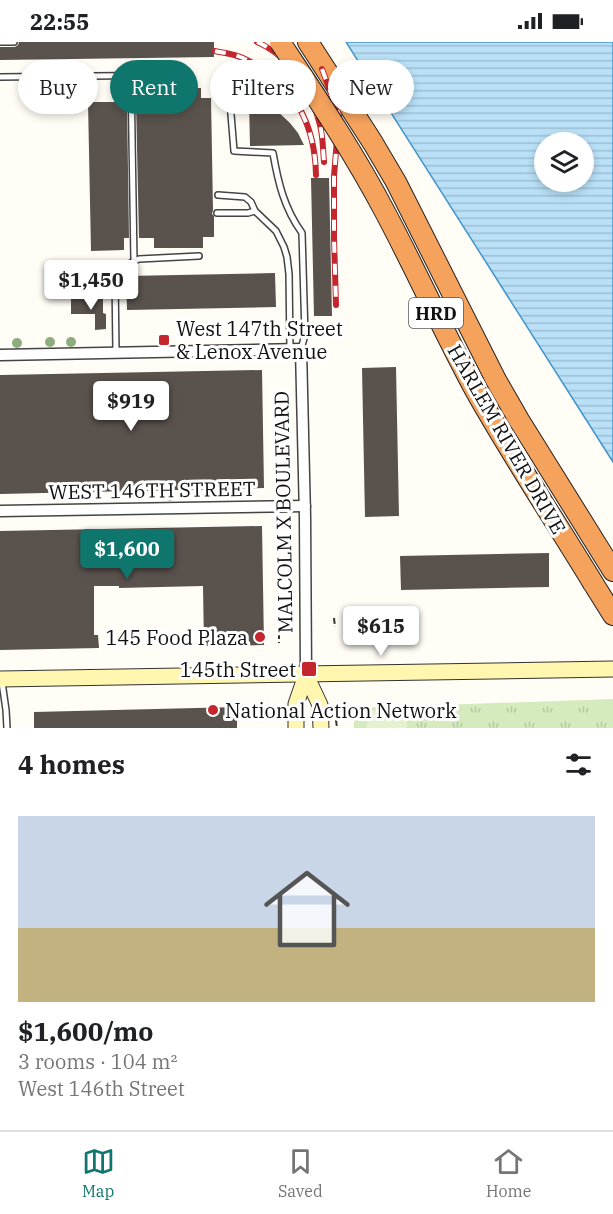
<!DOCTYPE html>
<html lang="en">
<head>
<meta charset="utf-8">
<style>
	:root { --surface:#fff; --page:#f2f2f2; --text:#202124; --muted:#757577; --line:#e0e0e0; --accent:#0f766e }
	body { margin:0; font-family:"IBM Plex Serif",serif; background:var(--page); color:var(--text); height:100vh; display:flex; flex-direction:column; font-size:22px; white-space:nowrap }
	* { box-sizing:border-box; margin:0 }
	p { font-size:20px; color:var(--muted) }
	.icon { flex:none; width:33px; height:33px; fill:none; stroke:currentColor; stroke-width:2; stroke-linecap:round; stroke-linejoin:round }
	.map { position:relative; height:686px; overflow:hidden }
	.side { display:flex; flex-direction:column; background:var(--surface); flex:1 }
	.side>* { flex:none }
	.banner { position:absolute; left:18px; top:18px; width:578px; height:54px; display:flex; gap:12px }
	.controls { position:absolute; left:534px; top:90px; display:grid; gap:12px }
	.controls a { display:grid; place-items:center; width:60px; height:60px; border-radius:50%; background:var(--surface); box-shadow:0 3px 9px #0003; font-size:30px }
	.price { position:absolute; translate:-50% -51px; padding:0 14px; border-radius:6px; background:#fff; color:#222; font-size:20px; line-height:39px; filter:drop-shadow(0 2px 3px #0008) }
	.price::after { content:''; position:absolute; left:50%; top:36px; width:18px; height:14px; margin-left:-9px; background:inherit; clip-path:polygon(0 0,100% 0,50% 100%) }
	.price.selected { background:var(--accent); color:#fff }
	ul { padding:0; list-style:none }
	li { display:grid; align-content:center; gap:12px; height:318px; padding:0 18px }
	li+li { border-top:2px solid var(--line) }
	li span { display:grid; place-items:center; height:186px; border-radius:0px; color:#555 }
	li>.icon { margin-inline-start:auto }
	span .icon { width:108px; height:108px; fill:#fffc; stroke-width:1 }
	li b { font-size:26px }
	h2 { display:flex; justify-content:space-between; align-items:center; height:72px; padding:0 18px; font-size:26px }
	.pill { padding:0 21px; border-radius:27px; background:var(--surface); box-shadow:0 3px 9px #0003; font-size:21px; line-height:54px }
	.pill.selected { background:var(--accent); color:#fff }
	.status { display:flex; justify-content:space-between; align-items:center; height:42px; padding:0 30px; background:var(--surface); direction:ltr }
	.status svg { height:16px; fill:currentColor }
	.tab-bar { display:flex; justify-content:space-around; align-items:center; height:84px; border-top:2px solid var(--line); background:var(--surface); font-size:16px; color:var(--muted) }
	.tab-bar a { display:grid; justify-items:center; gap:3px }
	.tab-bar .selected { color:var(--accent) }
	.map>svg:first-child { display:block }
	.grass { fill:url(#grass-tufts) }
	.pitch { fill:#e6f2cf }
	.water { fill:url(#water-rules); stroke:#3f96cf; stroke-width:1.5; fill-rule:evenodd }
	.building { fill:#5a524d }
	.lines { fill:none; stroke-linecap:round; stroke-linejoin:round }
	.service-casing { stroke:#444; stroke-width:8 }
	.minor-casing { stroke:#444; stroke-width:13 }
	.secondary-casing { stroke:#333; stroke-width:17 }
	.motorway-casing { stroke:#222; stroke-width:22 }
	.path { stroke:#333; stroke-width:2; stroke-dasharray:6 3; stroke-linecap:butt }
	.service { stroke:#fff; stroke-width:5 }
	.minor { stroke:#fff; stroke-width:10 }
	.secondary { stroke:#fff6b0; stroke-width:15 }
	.motorway { stroke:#f5a25d; stroke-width:20 }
	.rail-casing { stroke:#c4262e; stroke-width:6 }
	.rail { stroke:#fff; stroke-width:4; stroke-dasharray:11; stroke-linecap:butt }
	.motorway-bridge-casing { stroke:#222; stroke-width:22; stroke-linecap:butt }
	.motorway-bridge { stroke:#f5a25d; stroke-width:20 }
	.tree { fill:#8dad7f }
	.poi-dot { fill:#c4262e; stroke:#fff; stroke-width:2 }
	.labels { text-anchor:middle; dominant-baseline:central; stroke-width:6; stroke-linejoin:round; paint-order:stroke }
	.shield { fill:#fff; stroke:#585858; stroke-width:1.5 }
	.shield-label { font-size:18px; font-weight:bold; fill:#111 }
	.poi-label { font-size:20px; fill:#111; stroke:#fff; text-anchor:start }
	.street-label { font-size:20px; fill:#111; stroke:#fff }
</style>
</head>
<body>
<div class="status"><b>22:55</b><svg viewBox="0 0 49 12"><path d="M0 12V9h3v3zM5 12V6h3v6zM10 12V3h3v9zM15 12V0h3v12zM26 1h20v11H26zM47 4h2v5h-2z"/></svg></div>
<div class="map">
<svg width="613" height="686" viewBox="0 0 613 686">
	<defs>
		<pattern id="grass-tufts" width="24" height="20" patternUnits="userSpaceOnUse" patternTransform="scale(1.5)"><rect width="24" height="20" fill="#d5ebbd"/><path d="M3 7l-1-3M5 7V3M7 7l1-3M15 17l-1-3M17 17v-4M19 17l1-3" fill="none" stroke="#b6c8a1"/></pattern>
		<pattern id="water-rules" width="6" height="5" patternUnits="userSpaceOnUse" patternTransform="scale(1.5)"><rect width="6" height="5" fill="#b9e0f7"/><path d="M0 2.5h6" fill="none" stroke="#9ebfd3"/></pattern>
	</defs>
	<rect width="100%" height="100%" fill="#fffdf5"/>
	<polygon class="grass" points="613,657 613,686 354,686 354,666"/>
	<polygon class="pitch" points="367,669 406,669 407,686 367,686"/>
	<path class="water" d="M346,0H613V420ZM544,100H584V140H544Z"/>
	<g class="building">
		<polygon points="19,0 214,0 214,15 0,18 0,5 15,5 18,3"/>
		<polygon points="255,43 281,51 275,67 290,81 298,91 304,103 250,104 249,59"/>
		<polygon points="151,46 201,46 201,56 211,56 213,168 212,172 214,174 214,195 203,195 203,206 154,206 154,196 139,196 136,59 141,59 141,57 152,57"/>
		<polygon points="88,60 127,60 129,196 124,196 124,208 91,209"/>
		<polygon points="311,136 329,136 332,274 314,274"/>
		<polygon points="275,231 276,265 127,268 126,234"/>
		<polygon points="71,257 103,257 103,271 106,272 106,287 95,288 95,272 71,272"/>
		<polygon points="396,325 399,474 365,475 362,326"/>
		<polygon points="262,328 264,446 0,452 0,333"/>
		<polygon points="262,484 264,603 204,604 203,544 119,546 119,544 94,544 94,593 98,593 99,606 0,608 0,489"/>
		<polygon points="549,511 549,545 401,548 400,514"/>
		<polygon points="237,665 237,686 34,686 34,670"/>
	</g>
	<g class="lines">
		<g class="service-casing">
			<g id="service">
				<polyline points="0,0 14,0"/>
				<polyline points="131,34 134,219"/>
				<polyline points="0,35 187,33"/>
				<path d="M229,48L234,109L273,111C278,140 284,166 302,191L305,293L301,307"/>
				<polyline points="218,153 245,155 251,160 255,169 276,189 284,205 287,215 289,232 290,307"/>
				<polyline points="217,171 248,171 255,169"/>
				<polyline points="116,311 115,234 120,226 139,217 199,214"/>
				<polyline points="2,640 6,668 7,686"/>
			</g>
		</g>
		<g class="minor-casing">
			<g id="minor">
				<polyline points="0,313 301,307 305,475 306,633"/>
				<polyline points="0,469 305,464"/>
			</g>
		</g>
		<g class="secondary-casing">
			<g id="secondary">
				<polyline points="306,633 320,663 321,686"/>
				<polyline points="0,637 613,627"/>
				<polyline points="296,686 296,662 306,633"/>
			</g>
		</g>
		<g class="motorway-casing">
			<g id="motorway">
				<polyline points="308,0 373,101 396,140 496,338 519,378 613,529"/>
				<polyline points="593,541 613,573"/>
			</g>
		</g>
		<g class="path">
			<polyline points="334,576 335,585"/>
			<polyline points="279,591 279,601"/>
			<polyline points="280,663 280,674"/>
			<polyline points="336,678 337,686"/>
		</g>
		<use href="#service" class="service"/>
		<use href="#minor" class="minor"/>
		<use href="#secondary" class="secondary"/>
		<use href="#motorway" class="motorway"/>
		<g class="rail-casing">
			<g id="rail">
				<path d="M257,0C290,14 312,50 320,83C323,95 323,108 324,120"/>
				<path d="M215,9C224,11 234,12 243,16C292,39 315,80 316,133"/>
				<polyline points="322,27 339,73 334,134 334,196 336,263"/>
			</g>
		</g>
		<use href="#rail" class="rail"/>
		<g class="motorway-bridge-casing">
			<path id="motorway-bridge" d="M280,0C317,56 354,111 385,170C416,228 443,289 475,348C512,414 554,477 593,541"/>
		</g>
		<use href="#motorway-bridge" class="motorway-bridge"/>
	</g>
	<g class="tree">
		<circle cx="50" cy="300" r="5"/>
		<circle cx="71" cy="300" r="5"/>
		<circle cx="17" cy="301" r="5"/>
		<circle cx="230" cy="452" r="5"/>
		<circle cx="170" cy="454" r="5"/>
	</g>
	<g class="poi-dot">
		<rect x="158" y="292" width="12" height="12" rx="3"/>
		<circle cx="260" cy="595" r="6"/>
		<rect x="301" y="619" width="16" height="16" rx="3"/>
		<circle cx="213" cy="668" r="6"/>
	</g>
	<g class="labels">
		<rect class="shield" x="409" y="256" width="54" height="30" rx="4.5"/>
		<g class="shield-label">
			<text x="436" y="271">HRD</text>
		</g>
		<g class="poi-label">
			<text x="176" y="286">West 147th Street<tspan x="176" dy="23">&amp; Lenox Avenue</tspan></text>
			<text x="248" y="595" text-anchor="end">145 Food Plaza</text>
			<text x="296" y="627" text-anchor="end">145th Street</text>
			<text x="225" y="668">National Action Network</text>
		</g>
		<g class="street-label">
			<text transform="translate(507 397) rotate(60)">HARLEM RIVER DRIVE</text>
			<text transform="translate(152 448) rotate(-1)">WEST 146TH STREET</text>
			<text transform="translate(283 470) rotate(-91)">MALCOLM X BOULEVARD</text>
		</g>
	</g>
</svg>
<div class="controls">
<a><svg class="icon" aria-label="layers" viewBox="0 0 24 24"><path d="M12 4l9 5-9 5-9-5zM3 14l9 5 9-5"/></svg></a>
</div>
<b class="price" style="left:91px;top:269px">$1,450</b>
<b class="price" style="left:131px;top:390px">$919</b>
<b class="price selected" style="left:127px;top:538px">$1,600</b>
<b class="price" style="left:381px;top:615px">$615</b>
<div class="banner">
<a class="pill">Buy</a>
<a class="pill selected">Rent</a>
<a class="pill">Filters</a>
<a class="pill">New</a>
</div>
</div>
<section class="side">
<h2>4 homes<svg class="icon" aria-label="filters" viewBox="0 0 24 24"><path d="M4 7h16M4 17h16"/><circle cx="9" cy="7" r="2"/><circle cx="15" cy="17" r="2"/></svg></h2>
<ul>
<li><span style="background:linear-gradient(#c9d6e8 60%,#c2b280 0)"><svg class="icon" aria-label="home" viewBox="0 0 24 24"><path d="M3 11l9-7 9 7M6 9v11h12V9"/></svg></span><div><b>$1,600/mo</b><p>3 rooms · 104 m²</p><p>West 146th Street</p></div></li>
</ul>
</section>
<nav class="tab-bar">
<a class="selected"><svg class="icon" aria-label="map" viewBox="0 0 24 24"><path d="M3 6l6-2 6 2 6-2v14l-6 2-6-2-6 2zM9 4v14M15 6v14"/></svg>Map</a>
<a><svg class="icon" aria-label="saved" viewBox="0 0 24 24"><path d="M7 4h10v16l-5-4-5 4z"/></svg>Saved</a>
<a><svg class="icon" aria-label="home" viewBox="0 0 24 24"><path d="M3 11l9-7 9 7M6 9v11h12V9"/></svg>Home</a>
</nav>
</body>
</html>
